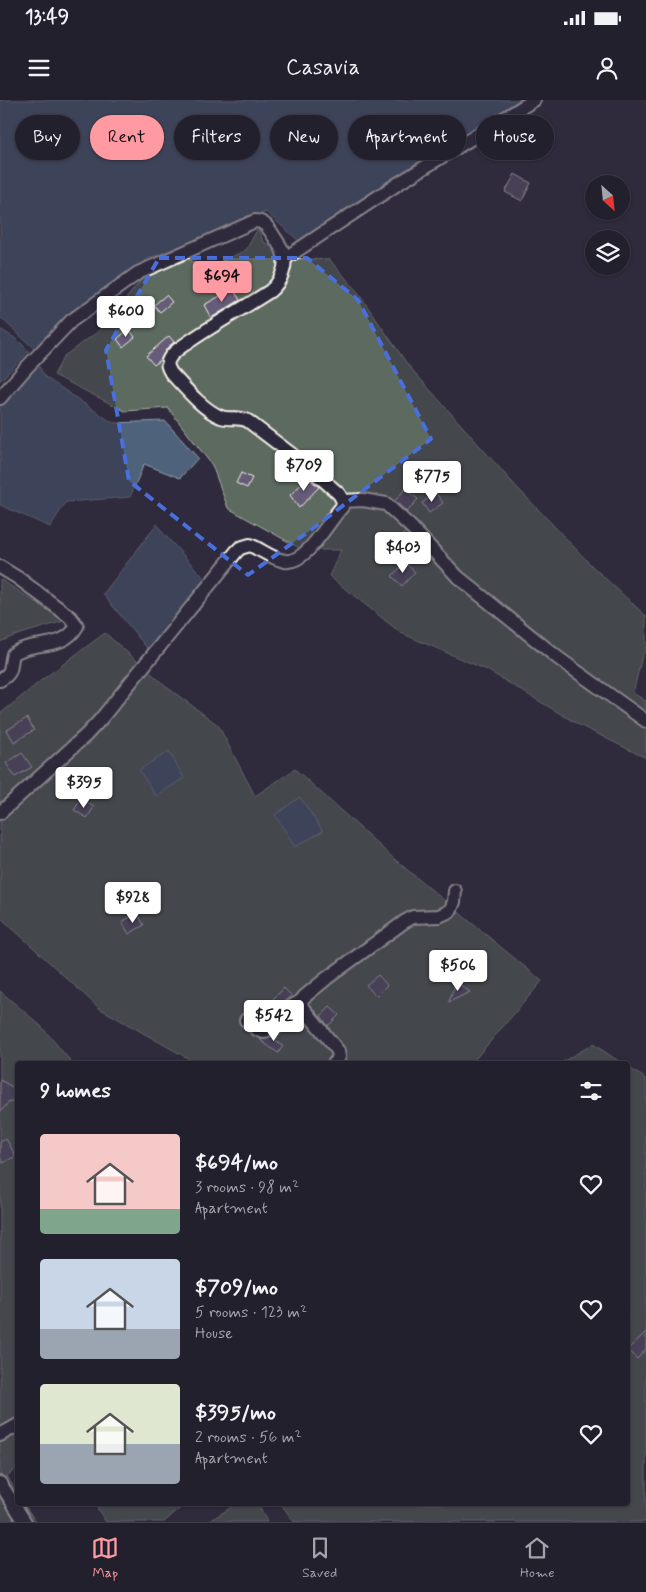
<!DOCTYPE html>
<html lang="en">
<head>
<meta charset="utf-8">
<style>
	:root { --surface:#23202e; --page:#2b2836; --text:#f1f3f6; --muted:#a3a3aa; --line:#403e4a; --accent:#ff9aa2 }
	body { margin:0; font-family:Mynerve,sans-serif; background:var(--page); color:var(--text); height:100vh; display:flex; flex-direction:column; font-size:19px; white-space:nowrap }
	* { box-sizing:border-box; margin:0 }
	p { font-size:16px; color:var(--muted) }
	.icon { flex:none; width:28px; height:28px; fill:none; stroke:currentColor; stroke-width:2; stroke-linecap:round; stroke-linejoin:round }
	.map { position:relative; flex:1; overflow:hidden }
	.sheet { position:absolute; left:15px; top:961px; width:615px; height:445px; display:flex; flex-direction:column; background:var(--surface); border-radius:5px; box-shadow:0 1px 4px #0004,0 0 0 1px var(--line) }
	.sheet>* { flex:none }
	.guide { position:absolute; left:15px; top:15px; width:616px; height:45px; display:flex; gap:10px }
	.needle { width:32px; rotate:153deg }
	.tools { position:absolute; left:585px; top:75px; display:grid; gap:10px }
	.tools a { display:grid; place-items:center; width:45px; height:45px; border-radius:50%; background:var(--surface); box-shadow:0 1px 4px #0004,0 0 0 1px var(--line); font-size:25px }
	.price { position:absolute; translate:-50% -42px; padding:0 11px; border-radius:5px; background:#fff; color:#222; font-size:16px; line-height:32px; filter:drop-shadow(0 1px 2px #0008) }
	.price::after { content:''; position:absolute; left:50%; top:30px; width:15px; height:11px; margin-left:-8px; background:inherit; clip-path:polygon(0 0,100% 0,50% 100%) }
	.price.selected { background:var(--accent); color:#111 }
	ul { padding:0; list-style:none }
	li { display:flex; align-items:center; gap:15px; height:125px; padding:0 25px }
	li span { display:grid; place-items:center; flex:none; width:140px; height:100px; border-radius:5px; color:#555 }
	li>.icon { margin-inline-start:auto }
	span .icon { width:60px; height:60px; fill:#fffc; stroke-width:1 }
	li b { font-size:21px }
	h2 { display:flex; justify-content:space-between; align-items:center; height:60px; padding:0 25px; font-size:21px }
	.chip { padding:0 18px; border-radius:22px; background:var(--surface); box-shadow:0 1px 4px #0004,0 0 0 1px var(--line); font-size:18px; line-height:45px }
	.chip.selected { background:var(--accent); color:#111 }
	.status { display:flex; justify-content:space-between; align-items:center; height:35px; padding:0 25px; background:var(--surface); direction:ltr }
	.status svg { height:14px; fill:currentColor }
	header { display:flex; justify-content:space-between; align-items:center; height:65px; padding:0 25px; background:var(--surface); font-size:22px; font-weight:600 }
	.tabs { display:flex; justify-content:space-around; align-items:center; height:70px; border-top:1px solid var(--line); background:var(--surface); font-size:14px; color:var(--muted) }
	.tabs a { display:grid; justify-items:center; gap:2px }
	.tabs .selected { color:var(--accent) }
	.map>svg:first-child { display:block }
	.green { fill:#5d6b61; stroke:#a8aea4 }
	.water { fill:#50627b; stroke:#929ba7 }
	.building { fill:#665c79; stroke:#f4f1e8 }
	.lines { fill:none; stroke-linecap:round; stroke-linejoin:round }
	.street-casing { stroke:#f4f1e8; stroke-width:16 }
	.street { stroke:#2f2a3d; stroke-width:12 }
	.marked { fill:none; stroke:#486fdb; stroke-width:4; stroke-dasharray:10 6; stroke-linejoin:round }
</style>
</head>
<body>
<div class="status"><b>13:49</b><svg viewBox="0 0 49 12"><path d="M0 12V9h3v3zM5 12V6h3v6zM10 12V3h3v9zM15 12V0h3v12zM26 1h20v11H26zM47 4h2v5h-2z"/></svg></div>
<header><svg class="icon" aria-label="menu" viewBox="0 0 24 24"><path d="M4 6h16M4 12h16M4 18h16"/></svg>Casavia<svg class="icon" aria-label="person" viewBox="0 0 24 24"><circle cx="12" cy="8" r="4"/><path d="M4 21q1-7 8-7t8 7"/></svg></header>
<div class="map">
<svg width="646" height="1422" viewBox="0 0 646 1422">
	<rect width="100%" height="100%" fill="#2f2a3d"/>
	<filter id="ink" filterUnits="userSpaceOnUse"><feTurbulence type="fractalNoise" baseFrequency=".02" numOctaves="2"/><feDisplacementMap in="SourceGraphic" scale="10" xChannelSelector="R" yChannelSelector="G"/><feConvolveMatrix kernelMatrix="1 2 1 2 8 2 1 2 1" color-interpolation-filters="sRGB"/></filter>
	<g filter="url(#ink)">
		<g class="green">
			<polygon points="258,128 263,141 287,158 330,160 356,190 408,265 511,381 592,466 646,516 646,550 642,556 633,593 646,601 646,658 581,626 487,570 401,533 329,476 341,450 303,450 228,408 212,365 168,308 125,311 54,275 64,256 99,231 144,177 187,158 205,169 246,150"/>
			<polygon points="0,479 64,521 14,536 0,542"/>
			<polygon points="105,533 168,588 218,625 255,696 295,669 393,758 542,881 471,964 198,964 99,908 0,817 0,614 43,579"/>
			<polygon points="0,891 41,926 73,964 18,964 18,1367 7,1376 17,1393 18,1404 24,1404 36,1422 0,1422"/>
			<polygon points="593,944 623,964 559,964"/>
			<polygon points="628,967 646,979 646,1422 294,1422 281,1404 628,1404"/>
			<polygon points="104,1404 185,1404 164,1422 106,1422 97,1408"/>
			<polygon points="236,1404 258,1404 267,1422 208,1422"/>
		</g>
		<g class="water">
			<polygon points="0,0 521,0 485,32 309,150 266,112 147,159 43,257 0,217"/>
			<polygon points="0,229 18,240 29,251 0,281"/>
			<polygon points="37,263 45,277 113,323 165,321 198,358 180,378 144,364 130,397 66,402 50,427 0,405 0,306"/>
			<polygon points="157,424 163,433 206,480 151,553 103,494"/>
			<polygon points="169,651 184,678 156,696 139,670"/>
			<polygon points="300,697 323,731 295,747 275,715"/>
		</g>
		<g class="building">
			<polygon points="515,74 531,83 522,101 505,92"/>
			<polygon points="233,189 240,200 211,218 204,205"/>
			<polygon points="166,195 172,202 160,212 154,205"/>
			<polygon points="129,229 135,237 123,247 117,239"/>
			<polygon points="169,236 174,242 167,248 160,260 154,265 146,256"/>
			<polygon points="241,373 252,378 247,388 236,383"/>
			<polygon points="308,378 319,387 299,408 290,395"/>
			<polygon points="405,389 418,399 407,412 395,401"/>
			<polygon points="436,393 443,403 429,413 422,403"/>
			<polygon points="405,432 413,441 403,455 393,447"/>
			<polygon points="405,463 415,472 402,486 392,476"/>
			<polygon points="27,618 34,630 14,642 7,630"/>
			<polygon points="22,653 32,667 15,677 6,663"/>
			<polygon points="81,699 94,707 87,718 74,710"/>
			<polygon points="137,813 144,825 129,834 122,822"/>
			<polygon points="378,875 387,885 376,896 366,885"/>
			<polygon points="456,882 470,892 449,902"/>
			<polygon points="284,888 292,896 279,906 272,900"/>
			<polygon points="330,907 339,915 328,926 321,916"/>
			<polygon points="279,929 283,932 275,940 283,946 278,953 260,940 269,938"/>
			<polygon points="0,980 18,990 11,1003 9,1002 0,1012"/>
			<polygon points="6,1039 16,1056 3,1063 0,1057 0,1042"/>
			<polygon points="646,1232 646,1249 637,1259 628,1249"/>
		</g>
		<g class="lines">
			<g class="street-casing">
				<g id="street">
					<polyline points="284,159 399,83 534,0"/>
					<path d="M0,298L26,268L71,221L138,173L255,121C264,121 268,127 273,135C276,140 281,146 283,152C288,165 281,182 270,191C244,208 216,223 190,241C183,246 173,251 169,259C166,264 168,268 171,273C184,287 203,310 221,317C230,320 239,316 248,321L311,369L339,394L343,401L342,407C328,421 307,464 285,461C272,459 262,450 250,445L240,448L236,452L100,620L86,635L0,713"/>
					<polyline points="343,401 363,400 386,404 412,428 458,477 558,558 646,621"/>
					<path d="M0,467L18,478L70,517L77,526C63,551 32,540 13,554C9,568 14,572 0,580"/>
					<polyline points="246,920 258,930 264,932 286,910 301,901"/>
					<polyline points="334,964 339,957 338,951 302,906 301,901 304,897 327,878 404,822 413,817 439,816 450,811 454,802 455,791"/>
					<polyline points="0,1335 18,1325"/>
					<polyline points="0,1383 25,1422"/>
				</g>
			</g>
			<use href="#street" class="street"/>
		</g>
	</g>
	<path d="M0 0H646V1422H0ZM159,158H307L358,200L431,339L312,429L248,475L129,381L106,250Z" fill="#2f2a3d" fill-opacity=".55" fill-rule="evenodd"/>
	<path class="marked" d="M159,158H307L358,200L431,339L312,429L248,475L129,381L106,250Z"/>
</svg>
<div class="tools">
<a><svg class="needle" viewBox="-14 -14 28 28"><path d="M0-13l5 13h-10z" fill="#e53935"/><path d="M0 13l5-13h-10z" fill="#a3a3aa"/></svg></a>
<a><svg class="icon" aria-label="layers" viewBox="0 0 24 24"><path d="M12 4l9 5-9 5-9-5zM3 14l9 5 9-5"/></svg></a>
</div>
<b class="price selected" style="left:222px;top:203px">$694</b>
<b class="price" style="left:126px;top:238px">$600</b>
<b class="price" style="left:304px;top:392px">$709</b>
<b class="price" style="left:432px;top:403px">$775</b>
<b class="price" style="left:403px;top:474px">$403</b>
<b class="price" style="left:84px;top:709px">$395</b>
<b class="price" style="left:133px;top:824px">$928</b>
<b class="price" style="left:458px;top:892px">$506</b>
<b class="price" style="left:274px;top:942px">$542</b>
<div class="guide">
<a class="chip">Buy</a>
<a class="chip selected">Rent</a>
<a class="chip">Filters</a>
<a class="chip">New</a>
<a class="chip">Apartment</a>
<a class="chip">House</a>
</div>
<section class="sheet">
<h2>9 homes<svg class="icon" aria-label="filters" viewBox="0 0 24 24"><path d="M4 7h16M4 17h16"/><circle cx="9" cy="7" r="2"/><circle cx="15" cy="17" r="2"/></svg></h2>
<ul>
<li><span style="background:linear-gradient(#f6c9c9 75%,#7fa58c 0)"><svg class="icon" aria-label="home" viewBox="0 0 24 24"><path d="M3 11l9-7 9 7M6 9v11h12V9"/></svg></span><div><b>$694/mo</b><p>3 rooms · 98 m²</p><p>Apartment</p></div><svg class="icon" aria-label="heart" viewBox="0 0 24 24"><path d="M12 20l-8-8c-3-5 5-10 8-4 3-6 11-1 8 4z"/></svg></li>
<li><span style="background:linear-gradient(#c9d6e8 70%,#9aa5b1 0)"><svg class="icon" aria-label="home" viewBox="0 0 24 24"><path d="M3 11l9-7 9 7M6 9v11h12V9"/></svg></span><div><b>$709/mo</b><p>5 rooms · 123 m²</p><p>House</p></div><svg class="icon" aria-label="heart" viewBox="0 0 24 24"><path d="M12 20l-8-8c-3-5 5-10 8-4 3-6 11-1 8 4z"/></svg></li>
<li><span style="background:linear-gradient(#dfe7d0 60%,#9aa5b1 0)"><svg class="icon" aria-label="home" viewBox="0 0 24 24"><path d="M3 11l9-7 9 7M6 9v11h12V9"/></svg></span><div><b>$395/mo</b><p>2 rooms · 56 m²</p><p>Apartment</p></div><svg class="icon" aria-label="heart" viewBox="0 0 24 24"><path d="M12 20l-8-8c-3-5 5-10 8-4 3-6 11-1 8 4z"/></svg></li>
</ul>
</section>
</div>
<nav class="tabs">
<a class="selected"><svg class="icon" aria-label="map" viewBox="0 0 24 24"><path d="M3 6l6-2 6 2 6-2v14l-6 2-6-2-6 2zM9 4v14M15 6v14"/></svg>Map</a>
<a><svg class="icon" aria-label="saved" viewBox="0 0 24 24"><path d="M7 4h10v16l-5-4-5 4z"/></svg>Saved</a>
<a><svg class="icon" aria-label="home" viewBox="0 0 24 24"><path d="M3 11l9-7 9 7M6 9v11h12V9"/></svg>Home</a>
</nav>
</body>
</html>
